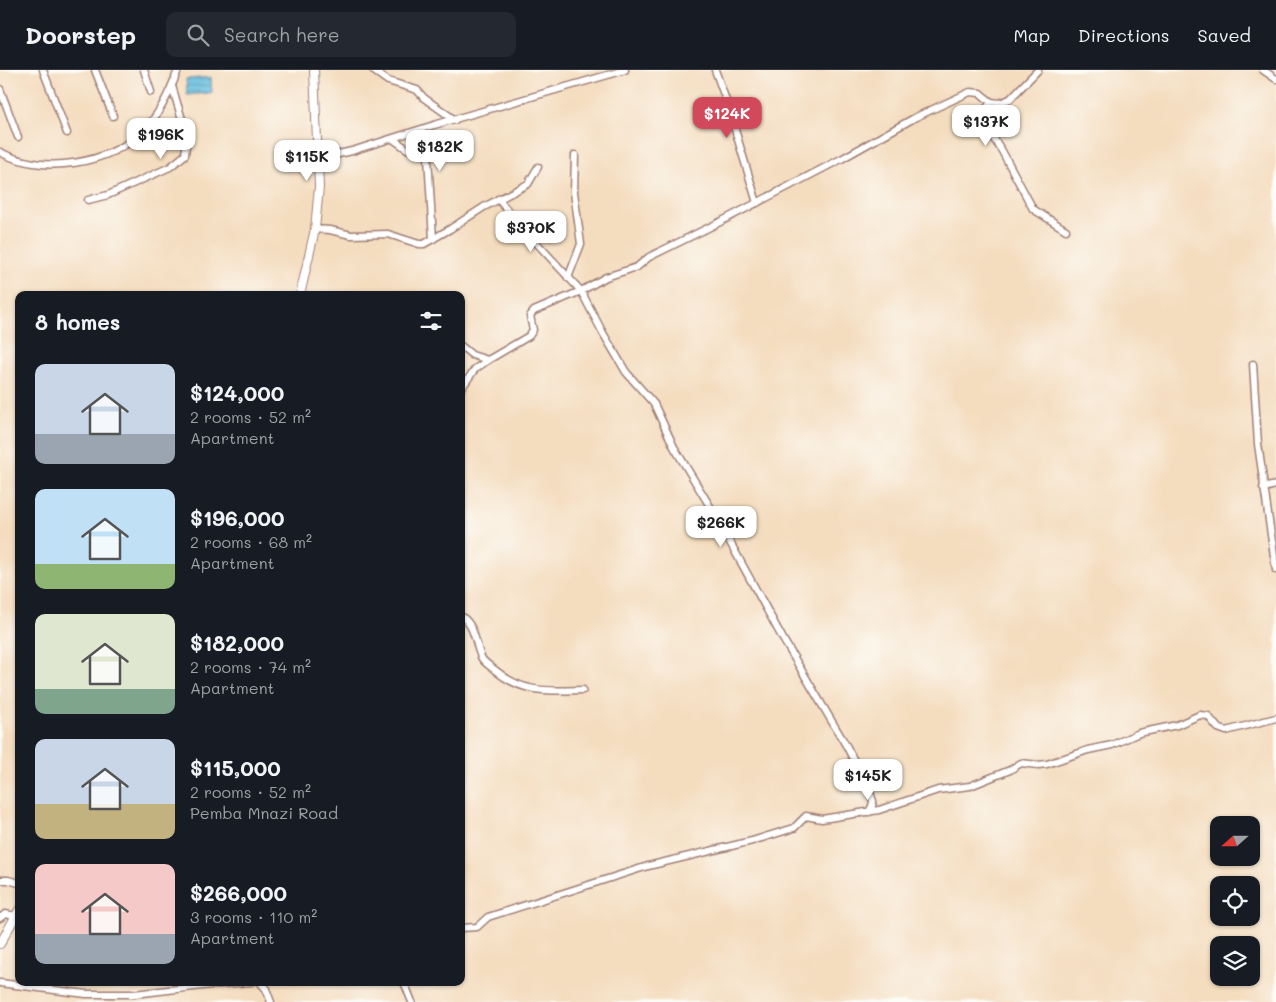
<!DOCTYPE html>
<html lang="en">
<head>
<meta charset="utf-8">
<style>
	:root { --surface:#171b24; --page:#242831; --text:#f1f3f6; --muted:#9ea1a6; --line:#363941; --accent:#d1495b }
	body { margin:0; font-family:Mali,sans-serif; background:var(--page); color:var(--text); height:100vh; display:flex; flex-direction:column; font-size:19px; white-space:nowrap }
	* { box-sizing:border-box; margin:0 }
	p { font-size:16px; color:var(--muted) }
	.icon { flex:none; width:28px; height:28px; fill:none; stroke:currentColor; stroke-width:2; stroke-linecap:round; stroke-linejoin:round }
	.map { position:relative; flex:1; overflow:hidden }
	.details { position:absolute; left:15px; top:221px; width:450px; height:695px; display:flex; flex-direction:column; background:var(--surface); border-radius:10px; box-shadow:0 1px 4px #0004 }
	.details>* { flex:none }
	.needle { width:32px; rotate:249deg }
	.tools { position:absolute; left:1210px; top:746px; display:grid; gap:10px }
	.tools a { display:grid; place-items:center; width:50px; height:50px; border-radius:10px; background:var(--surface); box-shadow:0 1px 4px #0004; font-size:25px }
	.price { position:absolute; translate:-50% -42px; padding:0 11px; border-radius:10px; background:#fff; color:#222; font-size:16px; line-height:32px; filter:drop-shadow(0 1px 2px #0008) }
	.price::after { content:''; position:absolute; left:50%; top:30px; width:15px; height:11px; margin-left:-8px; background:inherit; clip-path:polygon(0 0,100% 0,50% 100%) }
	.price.selected { background:var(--accent); color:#fff }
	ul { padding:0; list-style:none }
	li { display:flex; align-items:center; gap:15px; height:125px; padding:0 20px }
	li span { display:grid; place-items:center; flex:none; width:140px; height:100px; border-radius:10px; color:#555 }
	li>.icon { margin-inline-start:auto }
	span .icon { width:60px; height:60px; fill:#fffc; stroke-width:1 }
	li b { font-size:21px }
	h2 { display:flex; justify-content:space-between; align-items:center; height:60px; padding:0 20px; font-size:21px }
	header { display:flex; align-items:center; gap:30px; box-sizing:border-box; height:70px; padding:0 25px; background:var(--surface); border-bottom:1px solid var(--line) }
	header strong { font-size:24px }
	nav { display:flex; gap:28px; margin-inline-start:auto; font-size:18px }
	.search { width:350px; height:45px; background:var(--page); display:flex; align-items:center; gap:12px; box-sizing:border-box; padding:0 18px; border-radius:10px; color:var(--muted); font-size:19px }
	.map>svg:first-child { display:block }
	.water { fill:url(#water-rules); stroke:#556e84 }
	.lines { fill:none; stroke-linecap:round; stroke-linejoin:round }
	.minor-casing { stroke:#9f7e74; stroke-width:9 }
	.major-casing { stroke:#9f7e74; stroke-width:10 }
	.minor { stroke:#fff; stroke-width:6 }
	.major { stroke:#fff; stroke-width:8 }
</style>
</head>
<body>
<header>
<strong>Doorstep</strong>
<div class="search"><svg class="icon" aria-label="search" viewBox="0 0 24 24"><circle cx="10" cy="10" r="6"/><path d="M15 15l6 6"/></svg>Search here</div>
<nav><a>Map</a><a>Directions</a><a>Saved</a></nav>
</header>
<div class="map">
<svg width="1276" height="932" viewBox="0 0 1276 932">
	<defs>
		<pattern id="water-rules" width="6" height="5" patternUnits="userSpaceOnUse" patternTransform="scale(1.25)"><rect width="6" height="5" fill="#60bdde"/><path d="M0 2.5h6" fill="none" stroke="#5199b4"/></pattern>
	</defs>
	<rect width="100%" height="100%" fill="#fdfcf7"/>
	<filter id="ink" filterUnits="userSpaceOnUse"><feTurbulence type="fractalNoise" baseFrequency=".02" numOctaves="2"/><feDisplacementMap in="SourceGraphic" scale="10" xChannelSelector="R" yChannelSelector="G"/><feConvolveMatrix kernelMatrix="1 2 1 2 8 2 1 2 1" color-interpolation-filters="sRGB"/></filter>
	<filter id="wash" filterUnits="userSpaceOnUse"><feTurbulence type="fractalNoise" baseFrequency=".0096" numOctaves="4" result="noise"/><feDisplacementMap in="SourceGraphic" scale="20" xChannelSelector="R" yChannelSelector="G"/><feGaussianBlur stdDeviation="1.12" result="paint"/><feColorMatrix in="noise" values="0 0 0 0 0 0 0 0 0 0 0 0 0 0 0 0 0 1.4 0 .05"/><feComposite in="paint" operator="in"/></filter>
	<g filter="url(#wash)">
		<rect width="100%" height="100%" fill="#f4dcbe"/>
		<polygon class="water" points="211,7 212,23 187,25 186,9"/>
	</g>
	<g filter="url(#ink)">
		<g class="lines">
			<g class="minor-casing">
				<g id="minor">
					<polyline points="43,0 67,63"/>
					<polyline points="95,0 113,46"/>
					<polyline points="144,0 151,22"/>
					<polyline points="715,0 727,33 757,133"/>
					<path d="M1038,0L1010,29L1000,33L991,32C987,37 982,44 982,51L1002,81L1033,139L1066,160"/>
					<polyline points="1263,0 1276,9"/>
					<polyline points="374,1 388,11 417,20 424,28 455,50"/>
					<polyline points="0,19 18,67"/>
					<polyline points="393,69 407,79 424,81 428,87 433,169"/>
					<path d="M0,82C42,105 110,95 144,60C160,44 170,22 178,0"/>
					<polyline points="317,89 352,81 434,55 625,0"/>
					<polyline points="498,129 521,156 581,221 603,263 626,302 654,334 674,377 714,443 783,569 847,677 869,720 873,731 872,736 869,742"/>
					<polyline points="88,130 108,125 170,97 185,85 187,66 172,16"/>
					<polyline points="315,159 330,160 351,165 388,164 419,174 424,174 450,159 484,137 528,114 538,97"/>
					<polyline points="568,208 581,174 574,122 575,85"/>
					<polyline points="461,276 472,285 488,290 529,266 533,260 530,246 534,241 581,221 606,207 637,197 649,187 720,152 843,88 916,47 970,22 980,23 991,32"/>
					<polyline points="1253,294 1258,374 1276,500"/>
					<polyline points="461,319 475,299 488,290"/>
					<polyline points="1263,418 1276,415"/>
					<path d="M461,546C475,555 475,573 481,587C483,592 490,596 495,600C523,624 548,621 583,620"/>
					<polyline points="0,810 8,810 19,813"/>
					<polyline points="0,848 5,844 16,846"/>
					<polyline points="461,858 477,857 488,847 648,796 752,771 794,758 806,746 822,749 879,740 938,720 970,716 1010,700 1021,693 1038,695 1047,694 1088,680 1112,675 1139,663 1177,655 1200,645 1208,646 1218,658 1226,661 1276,648"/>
					<polyline points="260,912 266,919 271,932"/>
					<polyline points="404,912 412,932"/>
					<polyline points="0,913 86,924 134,924 211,915 251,912"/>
				</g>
			</g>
			<g class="major-casing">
				<g id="major">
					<polyline points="300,225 315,159 319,117 314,0"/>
					<polyline points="0,874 19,840"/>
				</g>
			</g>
			<use href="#minor" class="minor"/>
			<use href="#major" class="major"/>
		</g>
	</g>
</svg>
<div class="tools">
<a><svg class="needle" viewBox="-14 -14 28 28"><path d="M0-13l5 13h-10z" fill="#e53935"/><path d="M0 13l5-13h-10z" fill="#9ea1a6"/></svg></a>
<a><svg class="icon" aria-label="locate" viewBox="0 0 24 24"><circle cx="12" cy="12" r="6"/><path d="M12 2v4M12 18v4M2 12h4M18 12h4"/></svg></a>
<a><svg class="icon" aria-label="layers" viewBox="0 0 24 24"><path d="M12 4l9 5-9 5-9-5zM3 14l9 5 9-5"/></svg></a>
</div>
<b class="price selected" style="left:727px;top:69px">$124K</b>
<b class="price" style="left:986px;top:77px">$137K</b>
<b class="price" style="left:161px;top:90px">$196K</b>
<b class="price" style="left:440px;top:102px">$182K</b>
<b class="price" style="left:307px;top:112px">$115K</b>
<b class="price" style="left:531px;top:183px">$370K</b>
<b class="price" style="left:721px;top:478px">$266K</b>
<b class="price" style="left:868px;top:731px">$145K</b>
<section class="details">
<h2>8 homes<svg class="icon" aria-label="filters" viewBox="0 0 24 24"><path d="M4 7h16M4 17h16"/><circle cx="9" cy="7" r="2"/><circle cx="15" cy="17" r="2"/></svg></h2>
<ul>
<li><span style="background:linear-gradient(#c9d6e8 70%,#9aa5b1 0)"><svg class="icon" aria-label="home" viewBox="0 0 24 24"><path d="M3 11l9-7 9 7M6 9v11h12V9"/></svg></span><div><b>$124,000</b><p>2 rooms · 52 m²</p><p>Apartment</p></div></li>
<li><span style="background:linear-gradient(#bfe0f5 75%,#8fb573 0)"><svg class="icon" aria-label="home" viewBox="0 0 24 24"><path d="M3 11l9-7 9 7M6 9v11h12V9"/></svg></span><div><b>$196,000</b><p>2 rooms · 68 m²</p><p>Apartment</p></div></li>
<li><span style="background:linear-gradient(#dfe7d0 75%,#7fa58c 0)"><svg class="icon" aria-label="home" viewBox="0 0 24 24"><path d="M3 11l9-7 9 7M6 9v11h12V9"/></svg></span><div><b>$182,000</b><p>2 rooms · 74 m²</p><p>Apartment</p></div></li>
<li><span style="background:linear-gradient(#c9d6e8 65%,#c2b280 0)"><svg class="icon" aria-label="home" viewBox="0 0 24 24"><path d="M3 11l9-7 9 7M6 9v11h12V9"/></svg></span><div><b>$115,000</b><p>2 rooms · 52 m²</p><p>Pemba Mnazi Road</p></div></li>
<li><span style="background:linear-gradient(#f6c9c9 70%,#9aa5b1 0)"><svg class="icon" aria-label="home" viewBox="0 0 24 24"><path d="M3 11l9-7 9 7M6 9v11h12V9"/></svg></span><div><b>$266,000</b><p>3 rooms · 110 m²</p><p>Apartment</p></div></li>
</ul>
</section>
</div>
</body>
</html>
